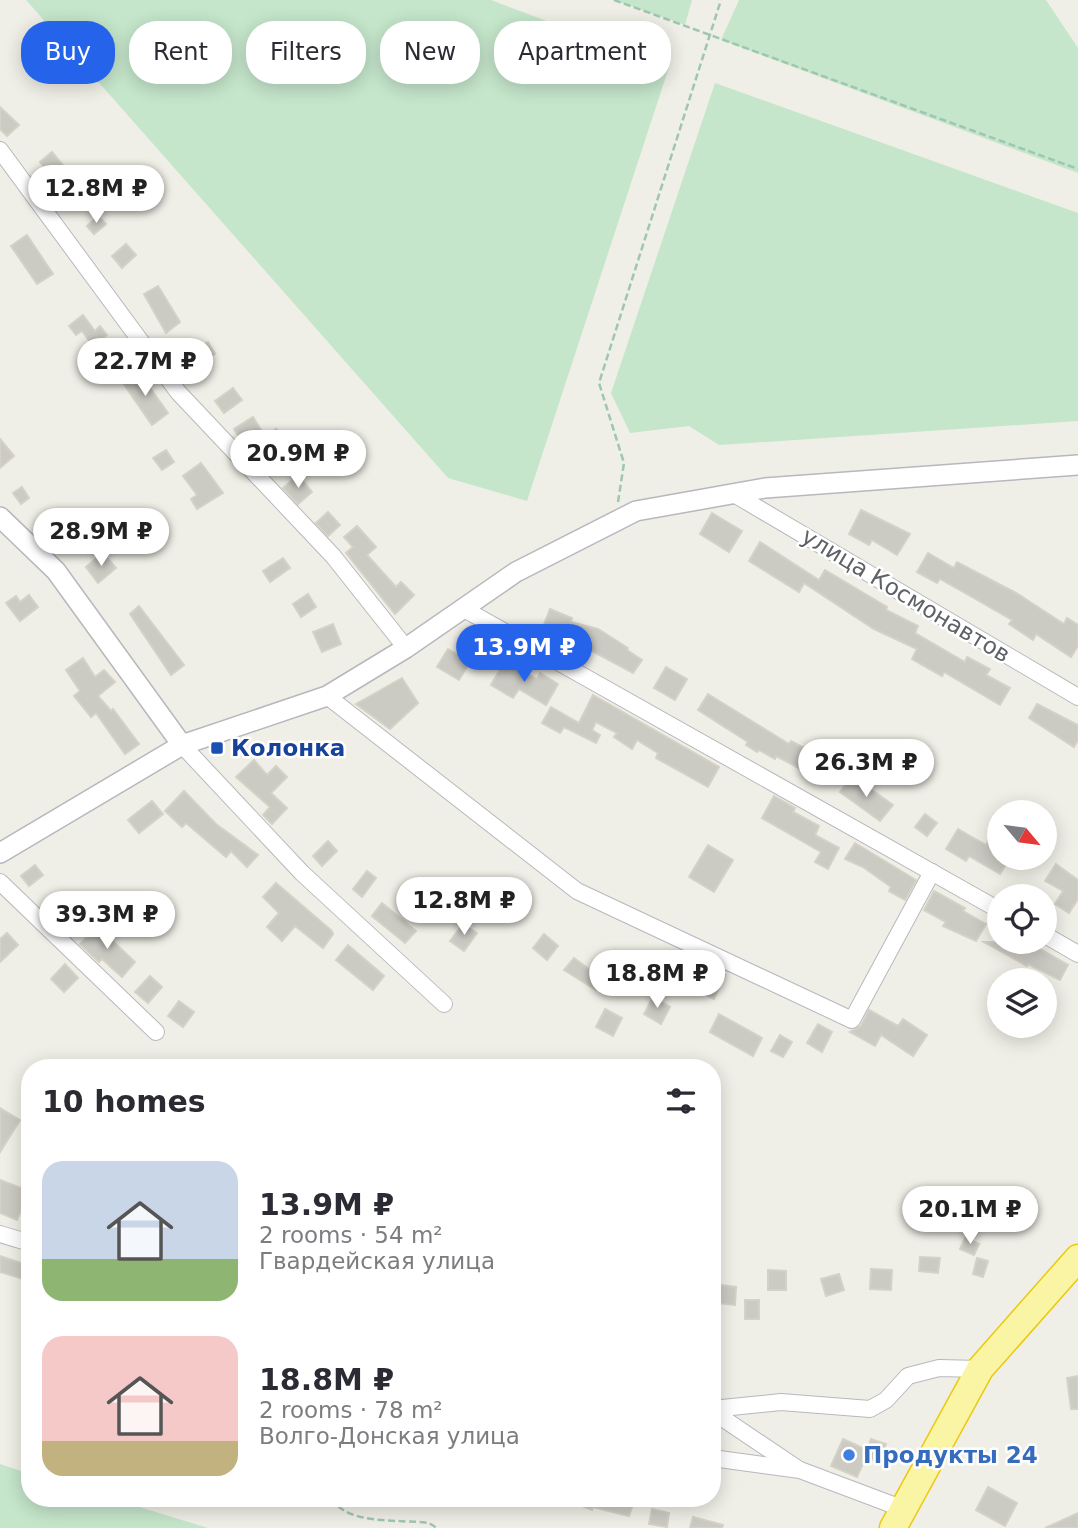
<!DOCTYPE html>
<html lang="en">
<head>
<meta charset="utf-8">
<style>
	:root { --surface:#fff; --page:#f7f7f7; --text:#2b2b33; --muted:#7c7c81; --accent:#2563eb }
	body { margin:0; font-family:"DejaVu Sans",sans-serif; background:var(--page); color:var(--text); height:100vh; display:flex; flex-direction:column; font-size:26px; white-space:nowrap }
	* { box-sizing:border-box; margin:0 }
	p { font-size:23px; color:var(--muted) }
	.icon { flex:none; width:38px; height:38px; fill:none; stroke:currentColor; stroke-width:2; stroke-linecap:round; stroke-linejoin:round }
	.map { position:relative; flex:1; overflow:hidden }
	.side { position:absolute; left:21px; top:1059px; width:700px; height:448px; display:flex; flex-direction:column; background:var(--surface); border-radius:28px; box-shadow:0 4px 18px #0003 }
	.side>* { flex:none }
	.banner { position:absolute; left:21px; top:21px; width:700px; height:63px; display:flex; gap:14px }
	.needle { width:46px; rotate:119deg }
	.buttons { position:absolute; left:987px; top:800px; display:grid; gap:14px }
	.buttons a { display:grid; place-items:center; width:70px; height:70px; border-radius:50%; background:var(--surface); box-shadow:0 4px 18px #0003; font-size:35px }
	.price { position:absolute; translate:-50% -60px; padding:0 16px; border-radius:24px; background:#fff; color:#222; font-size:23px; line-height:46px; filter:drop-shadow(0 2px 4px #0008) }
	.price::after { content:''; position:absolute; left:50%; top:42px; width:21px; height:16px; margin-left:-10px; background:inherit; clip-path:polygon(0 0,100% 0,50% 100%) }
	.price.active { background:var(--accent); color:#fff }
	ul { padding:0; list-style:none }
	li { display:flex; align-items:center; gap:21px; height:175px; padding:0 21px }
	li span { display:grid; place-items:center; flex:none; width:196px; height:140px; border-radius:21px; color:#555 }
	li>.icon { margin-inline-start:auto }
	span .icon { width:84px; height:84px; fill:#fffc; stroke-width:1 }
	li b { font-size:30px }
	h2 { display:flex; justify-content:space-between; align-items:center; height:84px; padding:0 21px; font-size:30px }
	.pill { padding:0 24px; border-radius:28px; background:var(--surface); box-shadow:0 4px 18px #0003; font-size:24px; line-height:63px }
	.pill.active { background:var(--accent); color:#fff }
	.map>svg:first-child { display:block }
	.green { fill:#c5e6cb }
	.building { fill:#cbcac3; stroke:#d4d2c6; stroke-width:2 }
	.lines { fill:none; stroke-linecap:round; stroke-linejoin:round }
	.minor-casing { stroke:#b7b8bd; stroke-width:18 }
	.tertiary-casing { stroke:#b7b8bd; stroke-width:22 }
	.trunk-casing { stroke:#ebc90c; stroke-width:29 }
	.path { stroke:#9ec6b0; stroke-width:2.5; stroke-dasharray:7 3.5; stroke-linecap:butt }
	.minor { stroke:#fff; stroke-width:16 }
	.tertiary { stroke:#fff; stroke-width:19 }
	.trunk { stroke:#faf5a4; stroke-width:26 }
	.transit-dot { fill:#1a4fb4; stroke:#fff; stroke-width:2.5 }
	.shop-dot { fill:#3f7fe0; stroke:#fff; stroke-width:2.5 }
	.labels { text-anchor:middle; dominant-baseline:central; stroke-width:5; stroke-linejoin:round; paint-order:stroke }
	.street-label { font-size:23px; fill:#5e6166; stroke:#fff }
	.transit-label { font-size:23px; font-weight:bold; fill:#164399; stroke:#fff; text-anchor:start }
	.shop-label { font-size:23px; font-weight:bold; fill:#366cbe; stroke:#fff; text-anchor:start }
</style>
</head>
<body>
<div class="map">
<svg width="1078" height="1528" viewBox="0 0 1078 1528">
	<rect width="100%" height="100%" fill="#f0efe7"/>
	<g class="green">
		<polygon points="26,0 491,0 669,67 527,501 448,478"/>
		<polygon points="613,0 692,0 685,25"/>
		<polygon points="739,0 1046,0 1078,48 1078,173 721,40"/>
		<polygon points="715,83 1078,213 1078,421 719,445 689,426 630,433 611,393"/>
		<polygon points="0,1464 30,1474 30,1498 110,1498 208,1528 0,1528"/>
	</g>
	<g class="building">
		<polygon points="0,107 19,125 7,136 0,129"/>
		<polygon points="52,152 75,180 61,190 40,162"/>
		<polygon points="98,216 106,224 94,234 87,226"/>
		<polygon points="27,235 53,274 37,284 11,246"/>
		<polygon points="126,244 136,255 122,268 112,256"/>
		<polygon points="158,286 180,322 166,333 144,294"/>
		<polygon points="83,315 95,331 100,326 107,335 93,346 82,331 76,335 69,326"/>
		<polygon points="208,342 215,354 188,370 181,358"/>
		<polygon points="138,371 168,413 152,425 123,383"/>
		<polygon points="233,388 242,400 224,413 215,401"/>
		<polygon points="253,417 266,438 276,429 285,439 260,461 246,447 234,429"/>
		<polygon points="0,439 14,456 0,468"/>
		<polygon points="166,450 174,462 162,470 153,458"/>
		<polygon points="201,463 223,493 197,509 191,499 197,495 183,476"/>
		<polygon points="298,475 312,492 298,504 283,488"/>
		<polygon points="22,487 29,498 21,504 13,493"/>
		<polygon points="861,510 910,534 897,555 872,540 869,545 849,534"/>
		<polygon points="328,512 340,525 328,536 316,523"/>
		<polygon points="712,513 742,531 729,552 700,534"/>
		<polygon points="69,519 76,528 64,537 57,528"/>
		<polygon points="357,526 376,547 367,555 396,587 401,582 414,595 395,614 346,553 353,547 344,537"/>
		<polygon points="760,542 819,580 825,570 887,607 886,610 918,626 915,633 965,662 967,657 990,669 986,675 1010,688 1000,705 944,672 942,676 912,659 917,649 874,629 804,583 799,592 749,561"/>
		<polygon points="103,553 116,568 98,583 86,567"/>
		<polygon points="928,553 954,568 957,562 1018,594 1064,624 1067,618 1078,625 1078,646 1071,657 1036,634 1033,640 1009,624 1012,620 972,597 940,579 937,583 917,572"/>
		<polygon points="283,558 290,568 270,582 263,571"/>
		<polygon points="308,594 316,607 301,617 293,604"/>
		<polygon points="29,595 38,607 20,621 6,603 16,596 20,602"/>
		<polygon points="139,606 184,665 171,675 130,614"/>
		<polygon points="550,609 572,618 571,622 598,629 628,648 627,650 642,660 633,673 594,652 542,630"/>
		<polygon points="333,624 341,644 322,652 313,632"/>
		<polygon points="448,649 470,662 459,680 437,667"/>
		<polygon points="83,658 95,677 104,670 115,682 98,696 111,711 113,709 139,744 125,754 96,713 91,717 74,696 80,691 66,670"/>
		<polygon points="505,661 537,679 540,673 558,684 546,705 519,689 513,698 491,685"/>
		<polygon points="666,667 687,679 675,700 654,688"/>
		<polygon points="402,678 418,703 390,729 356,704"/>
		<polygon points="708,694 789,744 791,741 829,761 818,778 776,756 775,759 759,750 757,752 746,745 748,742 698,710"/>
		<polygon points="593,695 719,767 708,787 656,758 658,753 637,740 632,749 614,737 617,733 596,722 592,730 600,735 596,743 564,727 560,733 542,723 551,707 579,723"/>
		<polygon points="1037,704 1078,725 1078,740 1074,747 1029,718"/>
		<polygon points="254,760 267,775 276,766 287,777 271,793 287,808 272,824 263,815 270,807 236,777"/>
		<polygon points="852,776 893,805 880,821 840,792"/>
		<polygon points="184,791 216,824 258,855 247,867 231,851 226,857 186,823 182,827 165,811"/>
		<polygon points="774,796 795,808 793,812 819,826 815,835 839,848 828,869 815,862 821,852 762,818"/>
		<polygon points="152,801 163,814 139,833 128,820"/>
		<polygon points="925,814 937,823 927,836 915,827"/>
		<polygon points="958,829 986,845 988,841 999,848 999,858 1010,858 1000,874 969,856 966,861 946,849"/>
		<polygon points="328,841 337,851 322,866 313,856"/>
		<polygon points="855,843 916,880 905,900 889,891 891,887 863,867 845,859"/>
		<polygon points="708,845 733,860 714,892 689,877"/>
		<polygon points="1056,864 1078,880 1078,899 1069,913 1055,904 1063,891 1045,881"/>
		<polygon points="35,865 43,875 29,886 21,876"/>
		<polygon points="367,871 376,878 362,897 353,889"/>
		<polygon points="276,883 332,931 333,934 323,948 295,926 282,941 267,927 279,913 263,897"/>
		<polygon points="934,891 965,908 963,911 986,924 976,941 943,926 946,922 924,910"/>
		<polygon points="382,903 416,931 405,943 372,916"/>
		<polygon points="463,924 477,933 464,951 450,941"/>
		<polygon points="97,926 135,962 122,977 102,959 99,962 80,944"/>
		<polygon points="7,933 18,945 0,962 0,939"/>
		<polygon points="544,934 558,946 547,960 533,948"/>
		<polygon points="984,942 1028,942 1068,965 1060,980 1028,964 1027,966"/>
		<polygon points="348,945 384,976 373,990 336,960"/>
		<polygon points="574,958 590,970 592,966 606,975 596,990 564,970"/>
		<polygon points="65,964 78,978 64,992 51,979"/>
		<polygon points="711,968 725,975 714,999 699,992"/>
		<polygon points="150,976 162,987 148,1003 135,992"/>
		<polygon points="653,997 670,1007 661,1024 644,1014"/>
		<polygon points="179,1001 194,1012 183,1027 168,1016"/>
		<polygon points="605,1009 622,1018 613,1036 596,1027"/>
		<polygon points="869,1010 898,1026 903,1019 927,1035 913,1056 881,1035 875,1046 850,1032 861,1026"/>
		<polygon points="719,1014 762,1038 753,1056 710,1032"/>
		<polygon points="818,1024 832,1032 822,1052 807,1043"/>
		<polygon points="780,1035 792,1042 783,1057 771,1051"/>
		<polygon points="0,1108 20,1120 0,1152"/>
		<polygon points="0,1180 29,1191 17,1220 0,1213"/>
		<polygon points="965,1238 979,1244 974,1255 960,1249"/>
		<polygon points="0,1256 30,1266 30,1281 0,1272"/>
		<polygon points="920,1257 940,1258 938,1273 919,1271"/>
		<polygon points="977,1258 988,1261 983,1277 973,1274"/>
		<polygon points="871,1269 892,1270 891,1290 870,1289"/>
		<polygon points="768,1270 786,1271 786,1290 768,1290"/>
		<polygon points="839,1274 844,1290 826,1296 821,1279"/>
		<polygon points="720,1285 736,1287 735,1305 718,1303"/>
		<rect x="745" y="1300" width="14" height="19"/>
		<polygon points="1078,1376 1078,1409 1071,1409 1067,1378"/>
		<polygon points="843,1439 867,1450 871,1439 886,1444 879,1462 866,1457 857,1477 831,1466"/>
		<polygon points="988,1487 1017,1503 1005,1526 976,1510"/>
		<polygon points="562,1498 622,1498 634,1501 629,1516 593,1507 592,1510"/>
		<polygon points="652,1509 669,1513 667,1527 649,1524"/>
		<polygon points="1078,1513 1078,1528 1045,1528"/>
		<polygon points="693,1517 723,1525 722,1528 690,1528"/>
	</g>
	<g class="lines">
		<g class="minor-casing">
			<g id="minor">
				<polyline points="0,150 178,392 333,556 406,648"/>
				<polyline points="734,494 1078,697"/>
				<polyline points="464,609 999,910"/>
				<polyline points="327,696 577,891 852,1020 932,872"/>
				<polyline points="182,745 302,873 444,1004"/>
				<polyline points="0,882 156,1032"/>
				<polyline points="1045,935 1078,954"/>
				<polyline points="0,1234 30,1243"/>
				<polyline points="712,1409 781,1402 870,1409 886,1400 908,1376 939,1368 980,1369"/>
				<polyline points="712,1411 798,1469"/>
				<polyline points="712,1458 800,1470 901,1508"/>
			</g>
		</g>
		<g class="tertiary-casing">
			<g id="tertiary">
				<polyline points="0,517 56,571 182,745"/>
				<polyline points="0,853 182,745 327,696 406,648 516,572 636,511 765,488 1078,465"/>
			</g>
		</g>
		<g class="trunk-casing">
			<polyline id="trunk" points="893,1528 980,1369 1078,1258"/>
		</g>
		<g class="path">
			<polyline points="614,0 1078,169"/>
			<polyline points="618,502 624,463 599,383 721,0"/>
			<path d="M332,1498C346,1526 402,1519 429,1523L437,1528"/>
		</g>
		<use href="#minor" class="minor"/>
		<use href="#tertiary" class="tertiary"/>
		<use href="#trunk" class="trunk"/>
	</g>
	<rect class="transit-dot" x="210" y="741" width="14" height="14" rx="3.5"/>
	<circle class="shop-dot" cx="849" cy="1455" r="7"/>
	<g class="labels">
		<g class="street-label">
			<text transform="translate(906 595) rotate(31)">улица Космонавтов</text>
		</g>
		<g class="transit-label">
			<text x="231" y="748">Колонка</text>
		</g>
		<g class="shop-label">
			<text x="863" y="1455">Продукты 24</text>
		</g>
	</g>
</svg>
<div class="buttons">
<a><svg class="needle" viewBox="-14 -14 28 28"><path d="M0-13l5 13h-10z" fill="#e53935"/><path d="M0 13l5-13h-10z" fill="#7c7c81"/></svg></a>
<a><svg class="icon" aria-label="locate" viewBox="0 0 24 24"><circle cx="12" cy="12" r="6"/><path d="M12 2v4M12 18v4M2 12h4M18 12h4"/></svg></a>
<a><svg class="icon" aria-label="layers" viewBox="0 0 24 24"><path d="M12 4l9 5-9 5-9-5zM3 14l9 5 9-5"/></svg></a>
</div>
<b class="price" style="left:96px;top:225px">12.8M ₽</b>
<b class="price" style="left:145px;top:398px">22.7M ₽</b>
<b class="price" style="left:298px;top:490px">20.9M ₽</b>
<b class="price" style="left:101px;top:568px">28.9M ₽</b>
<b class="price active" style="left:524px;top:684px">13.9M ₽</b>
<b class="price" style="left:866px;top:799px">26.3M ₽</b>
<b class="price" style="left:464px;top:937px">12.8M ₽</b>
<b class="price" style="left:107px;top:951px">39.3M ₽</b>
<b class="price" style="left:657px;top:1010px">18.8M ₽</b>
<b class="price" style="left:970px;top:1246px">20.1M ₽</b>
<div class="banner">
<a class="pill active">Buy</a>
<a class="pill">Rent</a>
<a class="pill">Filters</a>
<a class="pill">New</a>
<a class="pill">Apartment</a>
</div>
<section class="side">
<h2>10 homes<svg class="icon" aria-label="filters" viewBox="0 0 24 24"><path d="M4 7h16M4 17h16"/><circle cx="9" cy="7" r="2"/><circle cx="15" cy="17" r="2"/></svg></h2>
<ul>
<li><span style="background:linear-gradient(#c9d6e8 70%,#8fb573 0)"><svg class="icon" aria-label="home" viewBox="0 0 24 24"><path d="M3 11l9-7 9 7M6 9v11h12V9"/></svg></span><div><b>13.9M ₽</b><p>2 rooms · 54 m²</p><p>Гвардейская улица</p></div></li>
<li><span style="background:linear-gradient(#f6c9c9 75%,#c2b280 0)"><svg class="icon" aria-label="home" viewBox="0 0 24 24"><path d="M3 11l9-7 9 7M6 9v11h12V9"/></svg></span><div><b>18.8M ₽</b><p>2 rooms · 78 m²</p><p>Волго-Донская улица</p></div></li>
</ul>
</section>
</div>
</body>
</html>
